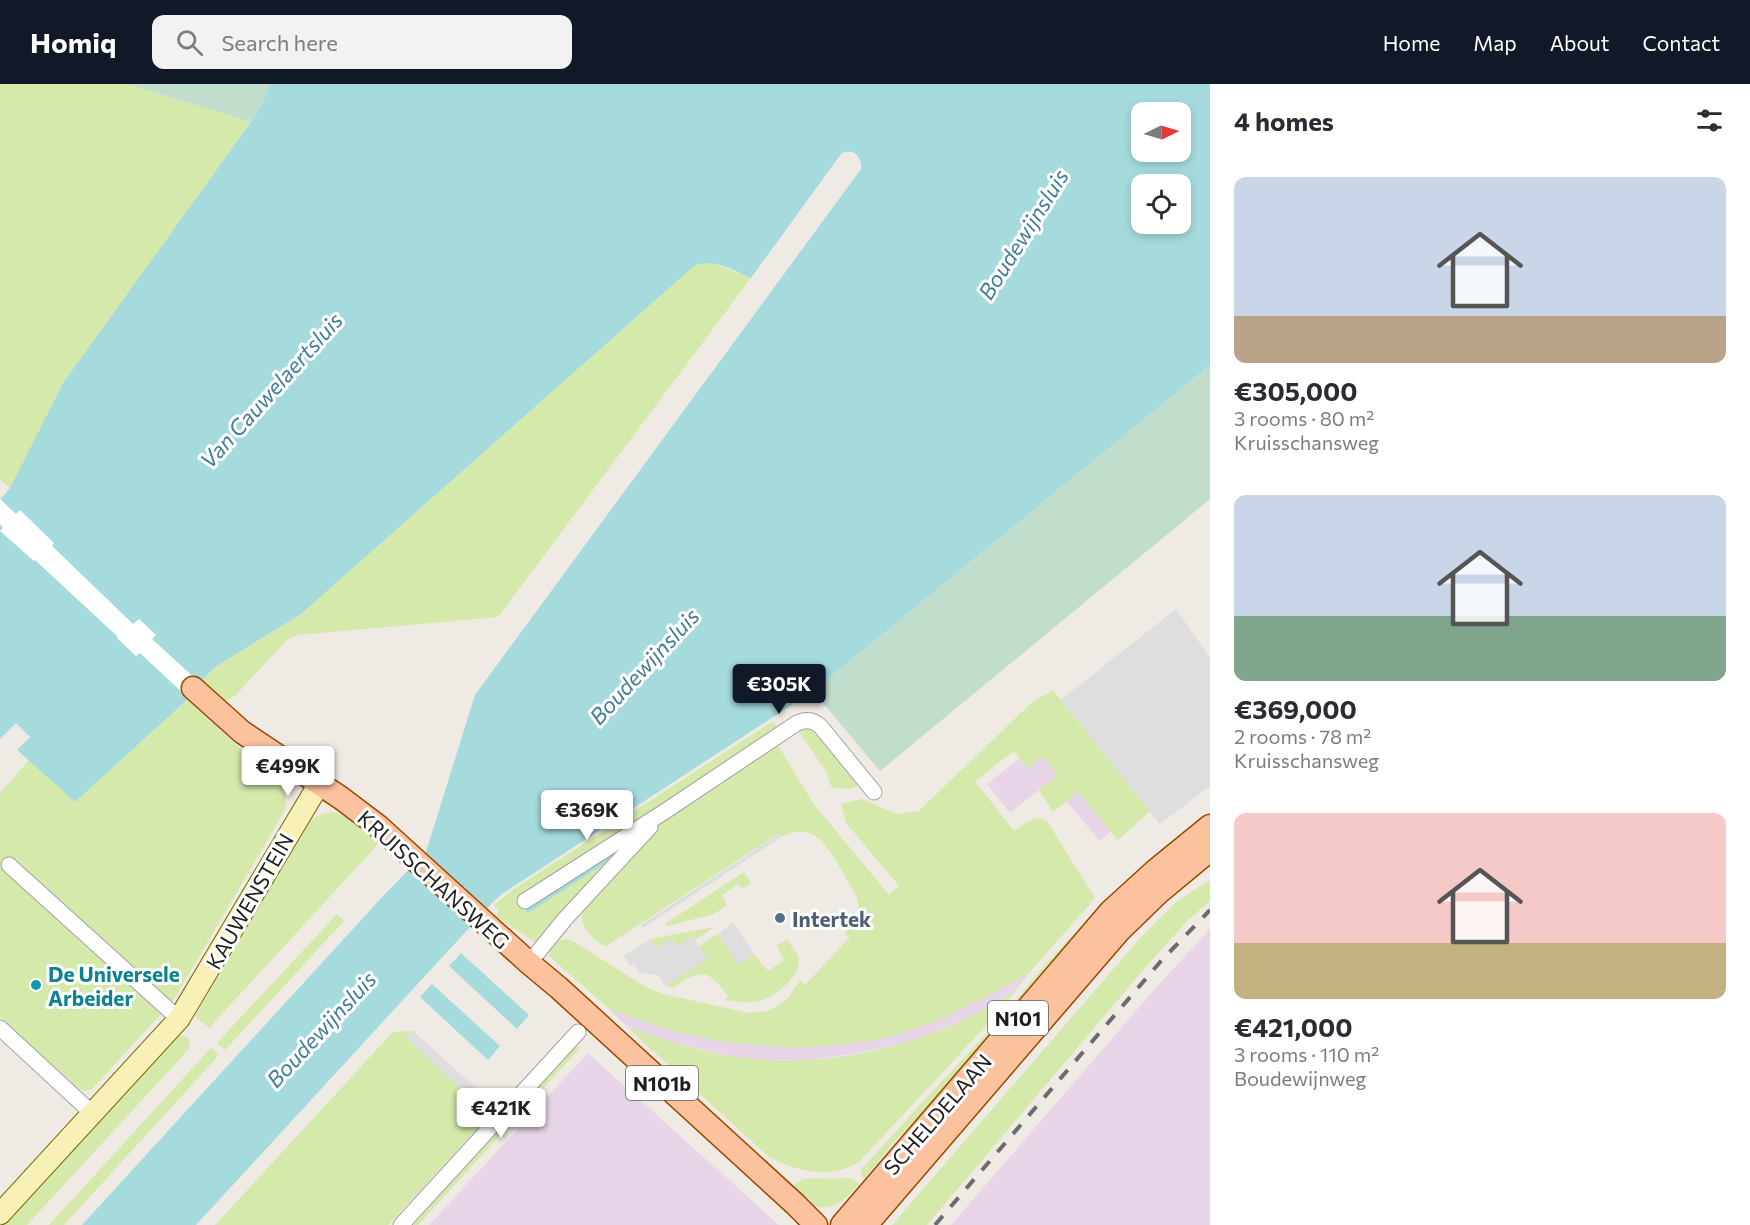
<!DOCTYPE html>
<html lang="en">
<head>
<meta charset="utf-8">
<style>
	:root { --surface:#fff; --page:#f2f2f3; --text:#2b2b33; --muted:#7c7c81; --accent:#111827 }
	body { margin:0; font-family:Commissioner,sans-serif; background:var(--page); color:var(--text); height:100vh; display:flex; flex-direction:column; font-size:22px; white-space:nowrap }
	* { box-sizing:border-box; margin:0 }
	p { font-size:20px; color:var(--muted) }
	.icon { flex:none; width:33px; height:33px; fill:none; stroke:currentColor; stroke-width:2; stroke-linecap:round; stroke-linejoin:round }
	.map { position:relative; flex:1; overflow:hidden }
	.sheet { display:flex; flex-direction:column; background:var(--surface); width:540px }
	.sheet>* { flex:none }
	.needle { width:39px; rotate:85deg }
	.tools { position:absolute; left:1131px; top:18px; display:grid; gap:12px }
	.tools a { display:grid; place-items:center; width:60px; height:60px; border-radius:12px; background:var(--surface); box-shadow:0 3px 9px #0003; font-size:30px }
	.price { position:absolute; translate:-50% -51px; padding:0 14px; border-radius:6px; background:#fff; color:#222; font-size:20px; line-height:39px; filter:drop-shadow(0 2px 3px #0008) }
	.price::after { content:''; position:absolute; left:50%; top:36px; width:18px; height:14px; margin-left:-9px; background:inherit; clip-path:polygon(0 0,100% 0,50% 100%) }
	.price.active { background:var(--accent); color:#fff }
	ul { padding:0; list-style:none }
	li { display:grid; align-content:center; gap:12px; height:318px; padding:0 24px }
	li span { display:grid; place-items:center; height:186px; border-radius:12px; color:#555 }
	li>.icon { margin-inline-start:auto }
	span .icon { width:108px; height:108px; fill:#fffc; stroke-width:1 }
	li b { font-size:26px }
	h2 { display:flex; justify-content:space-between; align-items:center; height:72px; padding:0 24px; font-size:26px }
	header { display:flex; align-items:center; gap:36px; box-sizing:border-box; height:84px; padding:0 30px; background:var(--accent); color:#fff }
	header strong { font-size:28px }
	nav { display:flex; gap:33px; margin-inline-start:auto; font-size:21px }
	.search { width:420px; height:54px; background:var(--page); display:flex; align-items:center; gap:15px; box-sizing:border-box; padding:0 21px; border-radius:12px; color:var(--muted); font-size:22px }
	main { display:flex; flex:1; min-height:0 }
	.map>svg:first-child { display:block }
	.industrial { fill:#e8d6e8 }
	.grass { fill:#d5e9aa }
	.wetland { fill:#c1ddcb }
	.parking { fill:#dedede }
	.water { fill:#a5dbdd; fill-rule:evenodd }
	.pier { fill:#fff }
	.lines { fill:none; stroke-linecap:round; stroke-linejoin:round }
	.street-casing { stroke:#a2a2a2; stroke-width:17 }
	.secondary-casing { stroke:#766d05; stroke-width:23 }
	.primary-casing { stroke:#984900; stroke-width:25 }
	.street { stroke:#fff; stroke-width:15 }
	.secondary { stroke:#f9f0b8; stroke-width:21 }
	.primary { stroke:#fcc19d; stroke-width:22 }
	.rail { stroke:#6c6c6c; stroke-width:4; stroke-dasharray:12 12; stroke-linecap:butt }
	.service-dot { fill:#5c6f8a; stroke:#fff; stroke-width:2 }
	.culture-dot { fill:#0f9aa8; stroke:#fff; stroke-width:2 }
	.labels { text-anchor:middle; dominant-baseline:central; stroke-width:6; stroke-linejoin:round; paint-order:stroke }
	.shield { fill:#fff; stroke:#626262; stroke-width:1.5 }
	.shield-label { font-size:20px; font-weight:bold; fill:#1e1e1e }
	.street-label { font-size:21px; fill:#1e1e1e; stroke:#fff }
	.service-label { font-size:21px; font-weight:bold; fill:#4e5e75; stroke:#fff; text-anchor:start }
	.culture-label { font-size:21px; font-weight:bold; fill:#0d838f; stroke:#fff; text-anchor:start }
	.water-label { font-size:22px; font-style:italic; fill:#427c96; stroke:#fff }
</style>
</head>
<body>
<header>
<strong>Homiq</strong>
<div class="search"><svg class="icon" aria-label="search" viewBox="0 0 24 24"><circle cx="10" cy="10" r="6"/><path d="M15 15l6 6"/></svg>Search here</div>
<nav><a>Home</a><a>Map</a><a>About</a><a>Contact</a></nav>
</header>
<main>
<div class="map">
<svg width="1210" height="1141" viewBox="0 0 1210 1141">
	<rect width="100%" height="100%" fill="#efeae4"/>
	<g class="industrial">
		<polygon points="1043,672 1058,691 1010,729 987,700 1020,674 1028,684"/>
		<polygon points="1078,708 1111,748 1100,757 1066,717"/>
		<polygon points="1210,845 1210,1141 951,1141 1160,899"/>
		<polygon points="1030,888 1017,905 1001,915 979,929 942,945 905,959 878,965 847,971 802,977 761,976 724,971 670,958 627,943 609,925 671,947 726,958 800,964 875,956 1008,901"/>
		<polygon points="588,969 779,1141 429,1141"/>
	</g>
	<g class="grass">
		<polygon points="0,0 128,0 251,38 63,299 10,404 0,395"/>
		<polygon points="710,178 751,194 498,533 298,551 290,554 285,558 235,612 228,616 222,617 198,599 215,583 301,530 694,182 701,179"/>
		<path d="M1053,606L1150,727L1118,756L1078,708L1053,728L1039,706L1058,691L1043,672L1028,684L1014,667L975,697L1014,747C1025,740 1035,730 1047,737L1095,814L1030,888L1008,901L939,936L903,949L875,956L846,960L800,964L764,962L726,958L671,947L609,925L549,872C550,859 560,853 571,856L644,902L663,910L749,929L768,927L781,920L788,914L800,896L805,901L849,854L845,849C854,838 863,825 856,811C847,796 830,763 818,754C807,745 792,747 781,753L778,750L606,862C597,860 583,845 582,835C581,832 583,828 584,825L669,730L777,660L813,719L889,811L899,802L846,739L841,720L862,715L896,730L919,727L1031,619Z"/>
		<polygon points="188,615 282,704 286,714 285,726 173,917 92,1005 85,1007 79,1005 0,933 0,709 29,676 75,718"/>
		<polygon points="773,637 779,645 518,817 527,829 606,770 628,756 537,858 533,857 496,832 499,826 494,821 514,805"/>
		<polygon points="802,643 813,644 856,697 857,703 851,705 834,704 830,701 827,689 798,646"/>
		<path d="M329,728C348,729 365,747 380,758L209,944L195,932L311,737L316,732Z"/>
		<polygon points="744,788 751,799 742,805 739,800 722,811 727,821 714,830 667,842 665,840"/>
		<polygon points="1210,796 1210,817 1188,836 1145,884 927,1141 892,1141 1142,852 1177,817"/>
		<polygon points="1099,822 1101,825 938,1015 898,1054 864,1095 861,1092 861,1086 917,1024 1007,928 1036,891"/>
		<polygon points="337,830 344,837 225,966 217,959"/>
		<polygon points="714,843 695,856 692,852 677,862 655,864 650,855"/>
		<path d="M718,850L739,881L754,870L768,887L784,876L776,862L787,855C790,861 798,869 799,875C800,894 774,914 758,917C747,920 735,917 725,916L728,913C708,884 701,885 673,904L665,902L707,875L699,862Z"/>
		<path d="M1017,905L996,931L859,1078C830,1096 797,1087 769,1073L627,943C659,954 691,965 724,971C810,987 901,968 978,929C992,923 1004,913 1017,905Z"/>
		<polygon points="413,947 407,955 469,1012 476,1004 488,1014 492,1025 490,1031 388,1141 215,1141 393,948"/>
		<path d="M180,951C188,952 192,959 188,966L27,1141H4L176,952Z"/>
		<polygon points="576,961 580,964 418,1141 410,1141"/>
		<polygon points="211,964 219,971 64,1141 49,1141"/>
		<path d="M851,1094L859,1100C848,1114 828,1132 809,1119C803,1115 797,1108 791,1103L803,1095Z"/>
	</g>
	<g class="wetland">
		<polygon points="128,0 270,0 260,24 251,38"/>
		<polygon points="1210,281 1210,415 880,687 813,607"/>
	</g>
	<g class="parking">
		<polygon points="1176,525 1210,574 1210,702 1160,740 1061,616"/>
		<polygon points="779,750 781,753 643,844 641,841"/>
		<polygon points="733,838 754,870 739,881 718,850"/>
		<polygon points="692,852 707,875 665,902 658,891 639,888 634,880 630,882 624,872 650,855 656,864 672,854 677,862"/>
		<polygon points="413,947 476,1004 469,1012 406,954"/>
	</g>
	<g class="water">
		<path d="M270,0H1210V281L813,607L502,810L493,818L196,1141H82L384,811L426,768L475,611L861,85C862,72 853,63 841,70L751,194C732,186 713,173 694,182L301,530L215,583L186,612L188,615L75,718L17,666L30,653L16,639L0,655V416L10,404L63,299L251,38L260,24ZM1142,28H1180V68H1142ZM1142,100H1180V140H1142Z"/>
		<polygon points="606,770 610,776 528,829 523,824"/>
		<polygon points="461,869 529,931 517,945 449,882"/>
		<polygon points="432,900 500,962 488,976 420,913"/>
	</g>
	<polygon class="pier" points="0,415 16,430 20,426 54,459 52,462 133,540 139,535 156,551 152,555 199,598 186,612 140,569 136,572 117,554 118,553 35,476 34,477 0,447 3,444 0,440"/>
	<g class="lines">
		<g class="street-casing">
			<g id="street">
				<polyline points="9,781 179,935"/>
				<path d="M525,817L667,726L797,639C806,635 814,636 821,643L874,708"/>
				<polyline points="529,879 565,835 650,743"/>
				<polyline points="0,944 93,1030"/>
				<polyline points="401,1141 578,948"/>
			</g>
		</g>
		<g class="secondary-casing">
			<polyline id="secondary" points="0,1130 179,935 319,700"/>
		</g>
		<g class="primary-casing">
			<g id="primary">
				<polyline points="193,604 242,648 341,714 378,742 529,879 559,904 795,1120 816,1141"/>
				<polyline points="842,1141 1111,827 1156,786 1210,742"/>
				<polyline points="866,1141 1119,847 1157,810 1210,766"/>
			</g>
		</g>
		<use href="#street" class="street"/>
		<use href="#secondary" class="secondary"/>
		<use href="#primary" class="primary"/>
		<polyline class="rail" points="935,1141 1161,877 1210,826"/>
	</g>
	<circle class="service-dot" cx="780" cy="834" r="6"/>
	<circle class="culture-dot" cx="36" cy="901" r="6"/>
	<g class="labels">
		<g class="shield">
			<rect x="988" y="917" width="60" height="34" rx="4.5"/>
			<rect x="626" y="982" width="72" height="34" rx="4.5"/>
		</g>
		<g class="shield-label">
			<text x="1018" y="934">N101</text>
			<text x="662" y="999">N101b</text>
		</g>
		<g class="street-label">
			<text transform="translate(434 795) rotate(42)">KRUISSCHANSWEG</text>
			<text transform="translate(249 817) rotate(-60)">KAUWENSTEIN</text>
			<text transform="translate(937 1030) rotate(-49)">SCHELDELAAN</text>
		</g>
		<g class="service-label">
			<text x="792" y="834">Intertek</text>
		</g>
		<g class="culture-label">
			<text x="48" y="889">De Universele<tspan x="48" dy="24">Arbeider</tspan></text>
		</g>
		<g class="water-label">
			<text transform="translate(1023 150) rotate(-58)">Boudewijnsluis</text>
			<text transform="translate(271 306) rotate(-48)">Van Cauwelaertsluis</text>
			<text transform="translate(644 582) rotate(-47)">Boudewijnsluis</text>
			<text transform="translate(321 945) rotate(-47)">Boudewijnsluis</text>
		</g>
	</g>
</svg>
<div class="tools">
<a><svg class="needle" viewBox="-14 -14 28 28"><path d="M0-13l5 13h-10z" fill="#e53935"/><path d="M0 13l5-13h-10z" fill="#7c7c81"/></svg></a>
<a><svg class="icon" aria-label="locate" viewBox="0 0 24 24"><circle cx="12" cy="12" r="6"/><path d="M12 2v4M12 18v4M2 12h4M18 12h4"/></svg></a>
</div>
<b class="price active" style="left:779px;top:631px">€305K</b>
<b class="price" style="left:288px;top:713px">€499K</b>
<b class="price" style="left:587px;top:757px">€369K</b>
<b class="price" style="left:501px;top:1055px">€421K</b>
</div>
<section class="sheet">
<h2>4 homes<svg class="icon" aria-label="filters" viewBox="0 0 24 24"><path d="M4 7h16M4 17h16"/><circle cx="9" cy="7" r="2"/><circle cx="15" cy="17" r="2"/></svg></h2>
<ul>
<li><span style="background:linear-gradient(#c9d6e8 75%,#b9a48a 0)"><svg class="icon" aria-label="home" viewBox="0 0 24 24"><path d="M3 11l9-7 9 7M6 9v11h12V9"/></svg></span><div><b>€305,000</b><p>3 rooms · 80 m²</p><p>Kruisschansweg</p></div></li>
<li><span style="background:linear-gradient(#c9d6e8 65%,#7fa58c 0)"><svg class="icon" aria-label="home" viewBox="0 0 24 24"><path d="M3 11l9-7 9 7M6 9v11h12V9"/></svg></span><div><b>€369,000</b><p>2 rooms · 78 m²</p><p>Kruisschansweg</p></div></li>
<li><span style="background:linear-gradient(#f6c9c9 70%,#c2b280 0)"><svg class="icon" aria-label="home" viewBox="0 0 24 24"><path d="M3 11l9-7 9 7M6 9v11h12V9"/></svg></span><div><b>€421,000</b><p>3 rooms · 110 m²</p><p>Boudewijnweg</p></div></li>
</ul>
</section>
</main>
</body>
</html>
